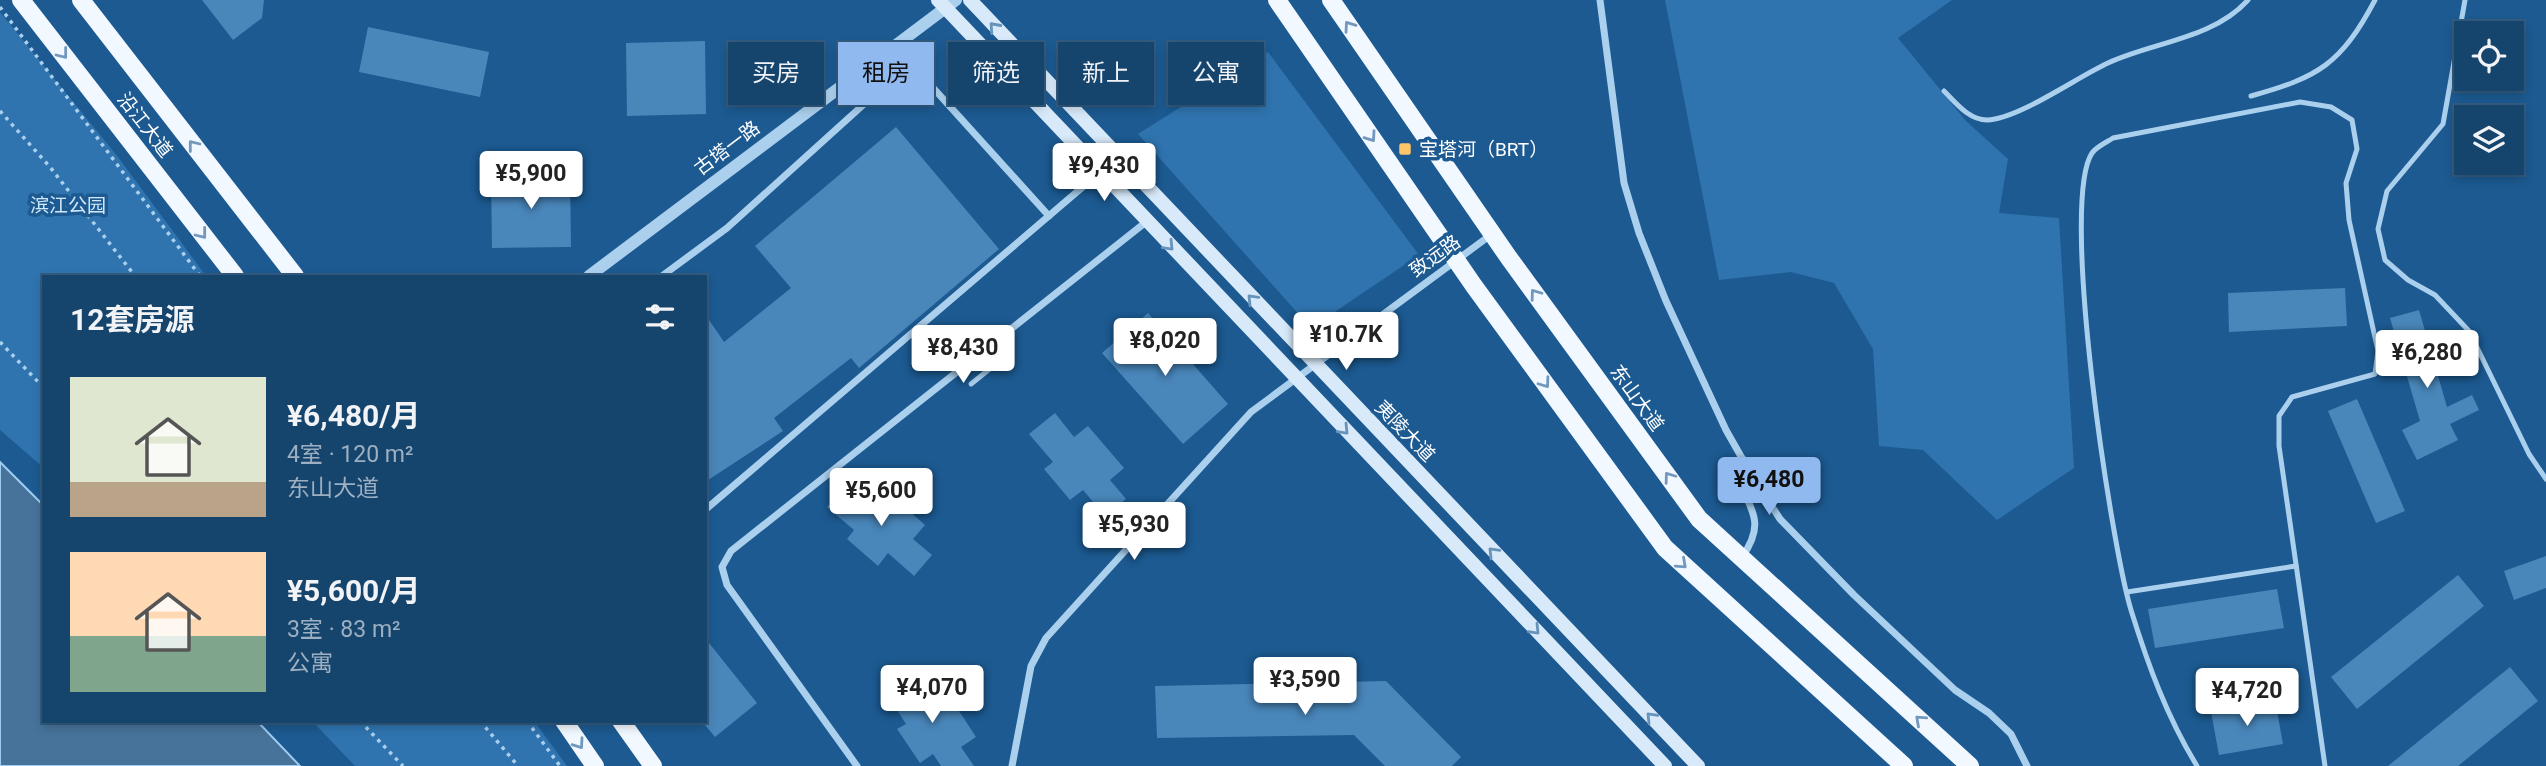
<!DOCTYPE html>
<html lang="zh">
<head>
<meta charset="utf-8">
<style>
	:root { --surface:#15446d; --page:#224e75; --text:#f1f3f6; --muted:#9db0c2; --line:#345c80; --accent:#90b9f0 }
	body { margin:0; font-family:Roboto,"Noto Sans SC",sans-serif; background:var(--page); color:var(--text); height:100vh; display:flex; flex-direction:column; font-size:26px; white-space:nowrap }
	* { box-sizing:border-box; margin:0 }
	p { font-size:23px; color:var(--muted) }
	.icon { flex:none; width:38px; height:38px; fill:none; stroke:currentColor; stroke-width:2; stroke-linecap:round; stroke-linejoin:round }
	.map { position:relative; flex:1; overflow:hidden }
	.sheet { position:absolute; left:42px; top:275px; width:665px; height:448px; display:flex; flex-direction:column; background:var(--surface); border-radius:0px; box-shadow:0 4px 10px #0003,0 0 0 2px var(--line) }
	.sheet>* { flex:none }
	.top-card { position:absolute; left:728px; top:42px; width:665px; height:63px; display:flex; gap:14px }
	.buttons { position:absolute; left:2454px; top:21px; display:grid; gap:14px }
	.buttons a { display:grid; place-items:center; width:70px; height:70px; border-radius:0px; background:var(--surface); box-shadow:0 4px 10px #0003,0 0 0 2px var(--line); font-size:35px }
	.price { position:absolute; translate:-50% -60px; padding:0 16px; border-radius:7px; background:#fff; color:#222; font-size:23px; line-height:46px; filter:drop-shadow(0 2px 4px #0008) }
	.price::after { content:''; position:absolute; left:50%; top:42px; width:21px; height:16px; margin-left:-10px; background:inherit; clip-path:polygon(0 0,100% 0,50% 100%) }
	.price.selected { background:var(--accent); color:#111 }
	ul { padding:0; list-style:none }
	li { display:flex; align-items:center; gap:21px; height:175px; padding:0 28px }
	li span { display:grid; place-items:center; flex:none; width:196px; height:140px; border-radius:0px; color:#555 }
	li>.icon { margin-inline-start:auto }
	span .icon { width:84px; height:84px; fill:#fffc; stroke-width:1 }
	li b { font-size:30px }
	h2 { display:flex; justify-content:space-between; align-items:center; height:84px; padding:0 28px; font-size:30px }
	.pill { padding:0 24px; border-radius:0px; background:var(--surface); box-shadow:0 4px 10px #0003,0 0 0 2px var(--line); font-size:24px; line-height:63px }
	.pill.selected { background:var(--accent); color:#111 }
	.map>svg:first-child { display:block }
	.green { fill:#2f74af }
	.water { fill:#47739a; stroke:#9eccf0; stroke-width:2 }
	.building { fill:#4986ba }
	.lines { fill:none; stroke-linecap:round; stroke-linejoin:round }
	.path { stroke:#abd0ee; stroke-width:3.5; stroke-dasharray:3.5 5; stroke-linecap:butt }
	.service { stroke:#abd0ee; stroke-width:5 }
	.minor { stroke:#abd0ee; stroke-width:7 }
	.tertiary { stroke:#abd0ee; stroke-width:12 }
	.secondary { stroke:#d8eafa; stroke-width:14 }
	.primary { stroke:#f2f8ff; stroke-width:18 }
	.oneway { stroke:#7299bd }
	.oneway2 { stroke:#6794bb }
	.poi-dot { fill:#ffc569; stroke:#1c5a91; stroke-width:2.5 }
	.labels { text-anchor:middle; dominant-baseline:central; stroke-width:7; stroke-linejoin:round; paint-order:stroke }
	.street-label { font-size:19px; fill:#fff; stroke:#1c5a91 }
	.poi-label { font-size:19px; fill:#fff; stroke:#1c5a91; text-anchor:start }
	.park-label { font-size:19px; fill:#d1e8fa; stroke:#1c5a91 }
</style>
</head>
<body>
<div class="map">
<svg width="2546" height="766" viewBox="0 0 2546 766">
	<rect width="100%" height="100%" fill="#1c5a91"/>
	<g class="green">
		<polygon points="1665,0 1952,0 1898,38 1966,121 2008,159 1999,213 2059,218 2074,468 1997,520 1923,450 1879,446 1873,349 1834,283 1791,272 1719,280"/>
		<polygon points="0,12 118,157 206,276 44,276 44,468 0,430"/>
		<polygon points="1268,52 1419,255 1311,328 1138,134"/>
		<polygon points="312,721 534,721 567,766 355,766"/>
	</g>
	<polygon class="water" points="0,462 44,506 44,721 257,721 300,766 0,766"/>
	<g class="building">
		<polygon points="202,0 264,0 262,18 233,40"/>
		<polygon points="368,27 489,52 480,97 359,72"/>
		<polygon points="705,41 706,114 627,116 626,43"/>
		<polygon points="896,127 999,249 859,368 851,358 774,418 783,431 705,482 705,314 724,342 791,288 755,246"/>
		<polygon points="570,174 571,247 492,248 491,175"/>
		<polygon points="2345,288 2347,326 2229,332 2228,293"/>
		<polygon points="2419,310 2447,407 2472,395 2479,410 2450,424 2458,440 2417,460 2402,430 2420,421 2390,318"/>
		<polygon points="1148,313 1228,404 1183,444 1102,353"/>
		<polygon points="2357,399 2405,511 2376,523 2328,411"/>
		<polygon points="1055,413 1074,437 1088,426 1124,468 1110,480 1126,499 1105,516 1083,490 1070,500 1044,469 1053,462 1029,434"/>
		<polygon points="849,482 872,502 884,489 925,525 913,539 932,555 914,576 888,553 878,566 847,539 854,530 827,507"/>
		<polygon points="2546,556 2546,588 2514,600 2504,571"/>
		<polygon points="2458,575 2484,606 2357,709 2331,677"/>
		<polygon points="2277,589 2284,628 2155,648 2148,609"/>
		<polygon points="705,638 757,703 715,737 705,725"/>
		<polygon points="2510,667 2538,701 2458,766 2388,766"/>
		<polygon points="914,675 931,701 946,691 976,737 961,747 974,766 941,766 933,754 920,763 897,729 906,724 886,693"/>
		<polygon points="1386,681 1461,757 1452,766 1385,766 1354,735 1157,738 1155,686"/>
		<polygon points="2275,700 2283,744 2219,755 2211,712"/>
	</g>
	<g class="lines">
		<g class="path">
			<polyline points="0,7 200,276"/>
			<polyline points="0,111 50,167 135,276"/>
			<polyline points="0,342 44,388"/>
			<polyline points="360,721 403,766"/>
			<polyline points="480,721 518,766"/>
			<polyline points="527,721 560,766"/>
		</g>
		<g class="service">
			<polyline points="2465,0 2443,124 2387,191 2378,229 2385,260 2408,280 2435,295 2469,331 2529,454 2546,479"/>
			<path d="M1944,91C1956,103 1969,120 1987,120C2019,119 2077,77 2108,63C2153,42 2213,39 2248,0"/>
			<path d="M2251,96C2319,77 2341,64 2375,0"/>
			<polyline points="971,384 997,363 1011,345 1010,329"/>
			<polyline points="2127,592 2296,566"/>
			<path d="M2197,766C2167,717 2148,665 2131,610C2111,544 2059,203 2092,153C2096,147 2107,142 2113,138L2300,102L2331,107L2352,120L2357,149L2346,183L2349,220L2378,351L2375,374L2292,397L2279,416V446L2325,766"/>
		</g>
		<g class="minor">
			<polyline points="1600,0 1624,183 1639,233 1666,301 1726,430 1751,474 1780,519 1854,595 1955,690 1989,713 2011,734 2027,766"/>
			<polyline points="662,276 727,228 894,77 912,75 926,80 1049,216"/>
			<polyline points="705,510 1099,173"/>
			<path d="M1742,557C1773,513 1738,504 1738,465L1743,459"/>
			<polyline points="857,766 727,585 722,567 731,551 1146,222"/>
			<polyline points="1012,766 1031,666 1046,638 1251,412 1492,234"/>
		</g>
		<polyline class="tertiary" points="589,276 956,0"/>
		<g class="secondary">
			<polyline points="938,0 1665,766"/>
			<polyline points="970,0 1698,766"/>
		</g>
		<g class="primary">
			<polyline points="21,0 235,276"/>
			<polyline points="81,0 295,276"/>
			<polyline points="1277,0 1474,286 1665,548 1904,766"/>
			<polyline points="1331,0 1509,258 1699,519 1970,766"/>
			<polyline points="564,721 595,766"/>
			<polyline points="621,721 653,766"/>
		</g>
	</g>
	<defs><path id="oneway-chevron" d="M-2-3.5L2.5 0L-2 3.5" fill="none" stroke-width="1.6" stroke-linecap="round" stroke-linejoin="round" transform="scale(1.75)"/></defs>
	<g class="oneway">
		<use href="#oneway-chevron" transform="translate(1349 26) rotate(-125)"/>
		<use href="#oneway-chevron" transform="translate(63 54) rotate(52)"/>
		<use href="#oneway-chevron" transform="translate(1371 137) rotate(55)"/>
		<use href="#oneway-chevron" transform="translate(193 145) rotate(-128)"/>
		<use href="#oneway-chevron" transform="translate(202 234) rotate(52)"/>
		<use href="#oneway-chevron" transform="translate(1535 294) rotate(-126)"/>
		<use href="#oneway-chevron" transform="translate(1545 383) rotate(54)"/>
		<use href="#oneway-chevron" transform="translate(1669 477) rotate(-126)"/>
		<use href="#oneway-chevron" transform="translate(1682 564) rotate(42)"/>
		<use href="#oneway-chevron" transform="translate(1920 720) rotate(-138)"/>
		<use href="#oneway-chevron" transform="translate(579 744) rotate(55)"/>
	</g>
	<g class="oneway2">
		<use href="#oneway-chevron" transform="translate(994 27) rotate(-132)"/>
		<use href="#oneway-chevron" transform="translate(1169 246) rotate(46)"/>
		<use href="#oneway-chevron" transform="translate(1252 299) rotate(-134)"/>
		<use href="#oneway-chevron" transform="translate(1344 430) rotate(46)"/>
		<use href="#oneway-chevron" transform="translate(1493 552) rotate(-134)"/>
		<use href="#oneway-chevron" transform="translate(1535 630) rotate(46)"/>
		<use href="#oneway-chevron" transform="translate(1651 717) rotate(-134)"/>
	</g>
	<rect class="poi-dot" x="1398" y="142" width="14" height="14" rx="3.5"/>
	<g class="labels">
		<g class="street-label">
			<text transform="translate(145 125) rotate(52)">沿江大道</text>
			<text transform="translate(727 148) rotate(-37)">古塔一路</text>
			<text transform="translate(1435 256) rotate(-36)">致远路</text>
			<text transform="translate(1637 398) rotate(54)">东山大道</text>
			<text transform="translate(1405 431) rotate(46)">夷陵大道</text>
		</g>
		<g class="poi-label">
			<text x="1419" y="149">宝塔河（BRT）</text>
		</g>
		<g class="park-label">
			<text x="68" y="205">滨江公园</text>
		</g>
	</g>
</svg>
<div class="buttons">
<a><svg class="icon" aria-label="locate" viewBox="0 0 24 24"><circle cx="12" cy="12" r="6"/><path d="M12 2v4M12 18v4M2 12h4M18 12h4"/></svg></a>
<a><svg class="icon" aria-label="layers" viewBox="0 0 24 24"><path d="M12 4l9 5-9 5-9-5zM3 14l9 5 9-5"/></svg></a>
</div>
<b class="price" style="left:1104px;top:203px">¥9,430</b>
<b class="price" style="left:531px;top:211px">¥5,900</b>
<b class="price" style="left:1346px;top:372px">¥10.7K</b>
<b class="price" style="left:1165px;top:378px">¥8,020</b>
<b class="price" style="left:963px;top:385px">¥8,430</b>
<b class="price" style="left:2427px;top:390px">¥6,280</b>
<b class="price selected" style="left:1769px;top:517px">¥6,480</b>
<b class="price" style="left:881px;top:528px">¥5,600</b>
<b class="price" style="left:1134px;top:562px">¥5,930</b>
<b class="price" style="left:1305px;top:717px">¥3,590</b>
<b class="price" style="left:932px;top:725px">¥4,070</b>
<b class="price" style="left:2247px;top:728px">¥4,720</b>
<div class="top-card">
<a class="pill">买房</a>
<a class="pill selected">租房</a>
<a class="pill">筛选</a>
<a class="pill">新上</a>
<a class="pill">公寓</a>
</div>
<section class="sheet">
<h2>12套房源<svg class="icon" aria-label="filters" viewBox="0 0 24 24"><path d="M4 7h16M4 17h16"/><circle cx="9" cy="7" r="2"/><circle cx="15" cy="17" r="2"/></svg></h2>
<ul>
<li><span style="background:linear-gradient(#dfe7d0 75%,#b9a48a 0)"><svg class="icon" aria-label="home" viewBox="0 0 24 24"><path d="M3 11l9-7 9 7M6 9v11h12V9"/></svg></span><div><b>¥6,480/月</b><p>4室 · 120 m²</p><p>东山大道</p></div></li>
<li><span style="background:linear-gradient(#ffd9b3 60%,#7fa58c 0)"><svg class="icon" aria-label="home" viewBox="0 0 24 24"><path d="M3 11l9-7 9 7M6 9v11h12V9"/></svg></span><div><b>¥5,600/月</b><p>3室 · 83 m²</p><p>公寓</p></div></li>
</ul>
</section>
</div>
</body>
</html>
